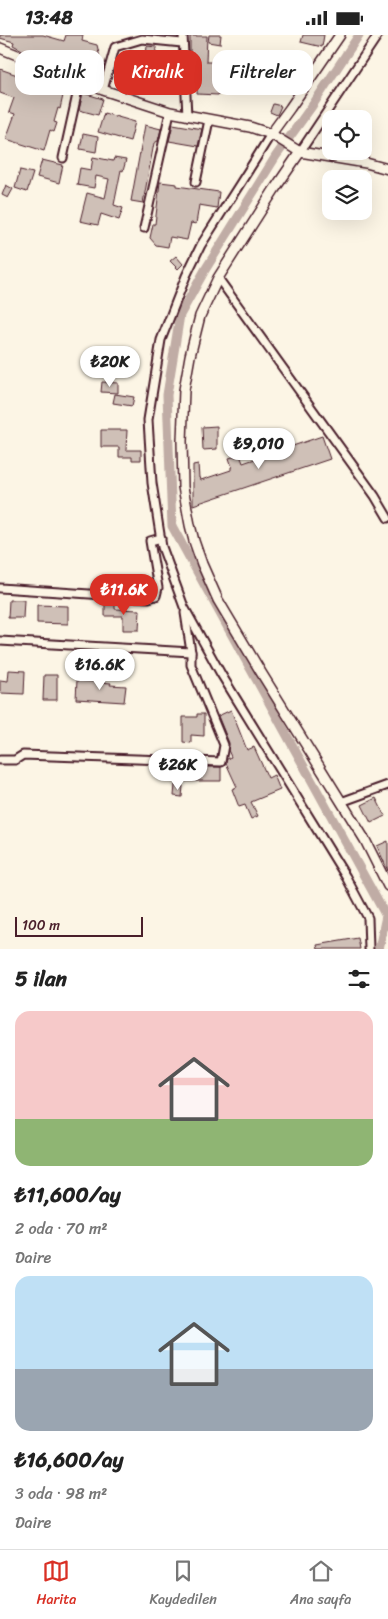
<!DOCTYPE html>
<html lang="tr">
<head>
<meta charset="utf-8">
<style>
	:root { --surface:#fff; --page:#f2f2f2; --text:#222; --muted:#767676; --line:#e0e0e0; --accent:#d93025 }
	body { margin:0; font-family:Sriracha,sans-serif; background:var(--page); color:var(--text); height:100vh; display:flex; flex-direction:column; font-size:19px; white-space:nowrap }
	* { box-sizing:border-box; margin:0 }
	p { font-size:16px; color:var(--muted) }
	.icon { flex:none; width:28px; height:28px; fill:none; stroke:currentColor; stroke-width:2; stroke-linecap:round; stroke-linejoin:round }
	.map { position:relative; height:914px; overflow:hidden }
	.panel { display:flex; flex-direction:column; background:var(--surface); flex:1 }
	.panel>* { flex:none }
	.banner { position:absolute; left:15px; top:15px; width:359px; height:45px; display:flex; gap:10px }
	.buttons { position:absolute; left:322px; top:75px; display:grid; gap:10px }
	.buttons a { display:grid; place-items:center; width:50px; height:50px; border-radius:10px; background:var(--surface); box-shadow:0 5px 20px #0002; font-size:25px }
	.scale { position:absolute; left:15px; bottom:12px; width:128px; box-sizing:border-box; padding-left:5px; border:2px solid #4a1f2b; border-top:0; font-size:14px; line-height:18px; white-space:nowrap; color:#4a1f2b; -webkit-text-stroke:4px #fcf5e5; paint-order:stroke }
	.price { position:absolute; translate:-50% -42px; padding:0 11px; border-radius:18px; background:#fff; color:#222; font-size:16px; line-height:32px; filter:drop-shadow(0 1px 2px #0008) }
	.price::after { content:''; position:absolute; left:50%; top:30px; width:15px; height:11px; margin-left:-8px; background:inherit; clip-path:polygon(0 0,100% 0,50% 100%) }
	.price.selected { background:var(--accent); color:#fff }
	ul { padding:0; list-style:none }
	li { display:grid; align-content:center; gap:10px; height:265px; padding:0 15px }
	li span { display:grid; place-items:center; height:155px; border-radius:15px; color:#555 }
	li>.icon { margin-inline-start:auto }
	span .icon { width:90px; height:90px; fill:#fffc; stroke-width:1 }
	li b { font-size:21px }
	h2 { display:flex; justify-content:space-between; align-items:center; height:60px; padding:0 15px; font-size:21px }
	.pill { padding:0 18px; border-radius:15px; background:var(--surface); box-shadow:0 5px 20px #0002; font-size:18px; line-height:45px }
	.pill.selected { background:var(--accent); color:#fff }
	.status { display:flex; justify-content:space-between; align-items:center; height:35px; padding:0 25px; background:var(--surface); direction:ltr }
	.status svg { height:14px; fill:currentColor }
	.tabs { display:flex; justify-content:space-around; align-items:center; height:70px; border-top:1px solid var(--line); background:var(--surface); font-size:14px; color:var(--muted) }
	.tabs a { display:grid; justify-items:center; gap:2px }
	.tabs .selected { color:var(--accent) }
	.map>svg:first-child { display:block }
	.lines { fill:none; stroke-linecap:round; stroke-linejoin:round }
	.canal { stroke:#c0aca5; stroke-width:9 }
	.building { fill:#cfc0b7; stroke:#4a1f2b }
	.street-casing { stroke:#4a1f2b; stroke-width:11 }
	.secondary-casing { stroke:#4a1f2b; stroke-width:12 }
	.street { stroke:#fcf5e5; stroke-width:7 }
	.secondary { stroke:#fcf5e5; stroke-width:9 }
</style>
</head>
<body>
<div class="status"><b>13:48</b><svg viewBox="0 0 49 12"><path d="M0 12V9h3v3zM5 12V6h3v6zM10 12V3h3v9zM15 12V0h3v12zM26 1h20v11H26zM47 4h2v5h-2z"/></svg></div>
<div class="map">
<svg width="388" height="914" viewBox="0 0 388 914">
	<rect width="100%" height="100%" fill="#fcf5e5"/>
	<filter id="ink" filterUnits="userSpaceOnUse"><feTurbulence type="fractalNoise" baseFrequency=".02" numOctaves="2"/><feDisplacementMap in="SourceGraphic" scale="10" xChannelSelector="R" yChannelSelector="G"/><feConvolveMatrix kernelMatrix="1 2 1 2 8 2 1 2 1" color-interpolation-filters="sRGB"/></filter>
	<g filter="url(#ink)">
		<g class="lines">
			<polyline class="canal" points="359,0 312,71 276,121 205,235 180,280 167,360 172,491 386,881 379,914"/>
		</g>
		<g class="building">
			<polygon points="0,0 43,0 64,6 66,0 83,0 82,6 97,10 102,31 104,31 100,46 89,43 89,31 63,30 64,24 45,18 44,21 24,15 24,16 13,10 14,7 0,3"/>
			<polygon points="209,0 221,0 220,9 208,7"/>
			<polygon points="303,0 324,0 322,12 301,7"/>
			<polygon points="190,1 207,1 206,27 221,27 221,35 219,35 218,60 197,59 198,35 190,35"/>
			<polygon points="147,11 156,12 155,31 150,31 142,57 130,53 135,33 117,29 119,23 125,24 126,17 146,21"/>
			<polygon points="282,25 303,30 299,48 277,43"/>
			<polygon points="238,33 245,34 245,38 261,39 260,58 244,57 245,54 235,53"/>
			<polygon points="0,34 26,43 25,44 45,52 64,56 60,74 58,73 54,87 57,88 54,97 50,95 44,116 6,104 15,79 9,77 14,63 0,58"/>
			<polygon points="83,58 103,64 98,80 79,75"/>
			<polygon points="273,69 281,71 277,80 270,77"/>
			<polygon points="104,78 135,87 130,106 98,97"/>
			<polygon points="173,89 202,94 198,111 169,106"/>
			<polygon points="145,90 161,94 158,106 154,108 143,168 131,166"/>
			<polygon points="83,99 98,102 96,117 80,114"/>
			<polygon points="93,122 113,126 114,123 126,125 123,136 121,135 114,170 123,173 119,185 101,179 98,190 80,186 87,158 105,163 109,144 96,141 94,153 77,150 80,133 91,135"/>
			<polygon points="42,125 63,130 59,148 37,142"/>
			<polygon points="20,135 33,138 27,157 15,153"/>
			<polygon points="160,147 177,149 177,151 219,157 217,173 199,170 196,189 191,188 187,205 170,202 168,212 156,210 150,203 153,189 155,189"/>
			<polygon points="6,150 13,154 8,163 2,160"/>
			<polygon points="176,221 183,229 178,234 170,226"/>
			<polygon points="102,347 118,348 118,358 101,357"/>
			<polygon points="115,359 134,362 132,371 113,368"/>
			<polygon points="217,391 217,414 203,415 202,392"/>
			<polygon points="101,395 127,395 126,415 141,415 141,425 132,425 132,422 119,422 119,412 101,412"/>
			<polygon points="322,401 330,424 193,470 193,430 198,429 199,443 200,442 201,445 231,435 231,432 232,432 229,423 240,420 243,428"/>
			<polygon points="9,565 24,565 23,583 8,583"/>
			<polygon points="105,565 115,566 115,574 140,575 139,595 123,595 123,581 105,581"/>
			<polygon points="37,570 68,571 68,589 37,588"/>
			<polygon points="9,635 25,636 24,659 0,658 0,645 8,646"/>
			<polygon points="44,640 57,640 57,665 43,665"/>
			<polygon points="77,645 111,648 110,650 126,651 124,667 76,664"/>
			<polygon points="231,675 247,715 254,712 268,743 274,740 280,755 251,767 258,781 251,784 245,770 239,772 232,754 237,752 226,728 227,724 231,722 228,715 229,708 218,681"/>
			<polygon points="197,679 204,679 204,701 191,700 191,708 183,707 183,682 197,682"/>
			<polygon points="181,732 221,732 221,746 180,746"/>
			<polygon points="175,750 183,751 182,762 174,761"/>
			<polygon points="376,763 385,781 371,788 362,770"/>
			<polygon points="388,806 388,836 377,811"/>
			<polygon points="358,903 360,914 318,914 317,910"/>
		</g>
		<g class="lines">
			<g class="street-casing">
				<g id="street">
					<polyline points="183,0 187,81"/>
					<polyline points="103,55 115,12 142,4 182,8"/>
					<polyline points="271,99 255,125 201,210 186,241 161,305 148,385 152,448 162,512 184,572 221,639 346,842 368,883 369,914"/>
					<polyline points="300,117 378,0"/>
					<polyline points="63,123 80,46"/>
					<polyline points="196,147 209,85"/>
					<polyline points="144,193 170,77"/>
					<polyline points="218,243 375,461 388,483"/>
					<polyline points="0,553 149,563 156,561 158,553 150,506 161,503"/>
					<polyline points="0,606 191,617"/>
					<polyline points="0,725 15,725 23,720 221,727 224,710 191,630 191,617 185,578"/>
					<polyline points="341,767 388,750"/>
				</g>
			</g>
			<g class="secondary-casing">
				<g id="secondary">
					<polyline points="0,13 103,55 170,77 250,92 271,99 300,117 366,128 388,134"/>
					<polyline points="271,99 290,73 340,0"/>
					<polyline points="300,117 274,155 218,243 200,281 190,321 184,355 182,406 183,452 190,490 194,506 202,529 218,565 262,639 365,805 388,851"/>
				</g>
			</g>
			<use href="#street" class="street"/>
			<use href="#secondary" class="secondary"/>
		</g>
	</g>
</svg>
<div class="buttons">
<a><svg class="icon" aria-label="locate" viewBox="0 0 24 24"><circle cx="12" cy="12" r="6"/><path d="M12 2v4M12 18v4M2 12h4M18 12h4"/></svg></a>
<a><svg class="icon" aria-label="layers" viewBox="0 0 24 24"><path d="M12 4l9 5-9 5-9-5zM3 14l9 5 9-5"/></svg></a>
</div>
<div class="scale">100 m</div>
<b class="price" style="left:110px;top:353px">₺20K</b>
<b class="price" style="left:259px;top:435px">₺9,010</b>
<b class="price selected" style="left:124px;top:581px">₺11.6K</b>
<b class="price" style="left:100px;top:656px">₺16.6K</b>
<b class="price" style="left:178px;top:756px">₺26K</b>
<div class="banner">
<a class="pill">Satılık</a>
<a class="pill selected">Kiralık</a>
<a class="pill">Filtreler</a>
</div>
</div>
<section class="panel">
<h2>5 ilan<svg class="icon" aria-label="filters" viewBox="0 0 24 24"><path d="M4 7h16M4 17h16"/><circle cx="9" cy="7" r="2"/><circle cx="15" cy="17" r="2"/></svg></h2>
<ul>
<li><span style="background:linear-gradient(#f6c9c9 70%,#8fb573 0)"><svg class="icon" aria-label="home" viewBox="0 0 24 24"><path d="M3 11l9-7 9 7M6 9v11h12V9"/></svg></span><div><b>₺11,600/ay</b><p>2 oda · 70 m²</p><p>Daire</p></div></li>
<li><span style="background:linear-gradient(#bfe0f5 60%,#9aa5b1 0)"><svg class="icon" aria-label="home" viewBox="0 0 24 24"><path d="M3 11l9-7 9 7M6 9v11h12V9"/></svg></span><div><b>₺16,600/ay</b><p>3 oda · 98 m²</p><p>Daire</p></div></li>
</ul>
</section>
<nav class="tabs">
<a class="selected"><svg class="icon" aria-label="map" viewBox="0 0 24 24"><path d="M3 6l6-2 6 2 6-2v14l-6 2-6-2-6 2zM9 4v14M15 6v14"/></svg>Harita</a>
<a><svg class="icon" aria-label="saved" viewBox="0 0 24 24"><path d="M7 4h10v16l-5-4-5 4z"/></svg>Kaydedilen</a>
<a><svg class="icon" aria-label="home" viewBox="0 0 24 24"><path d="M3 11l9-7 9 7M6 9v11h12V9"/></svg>Ana sayfa</a>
</nav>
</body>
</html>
